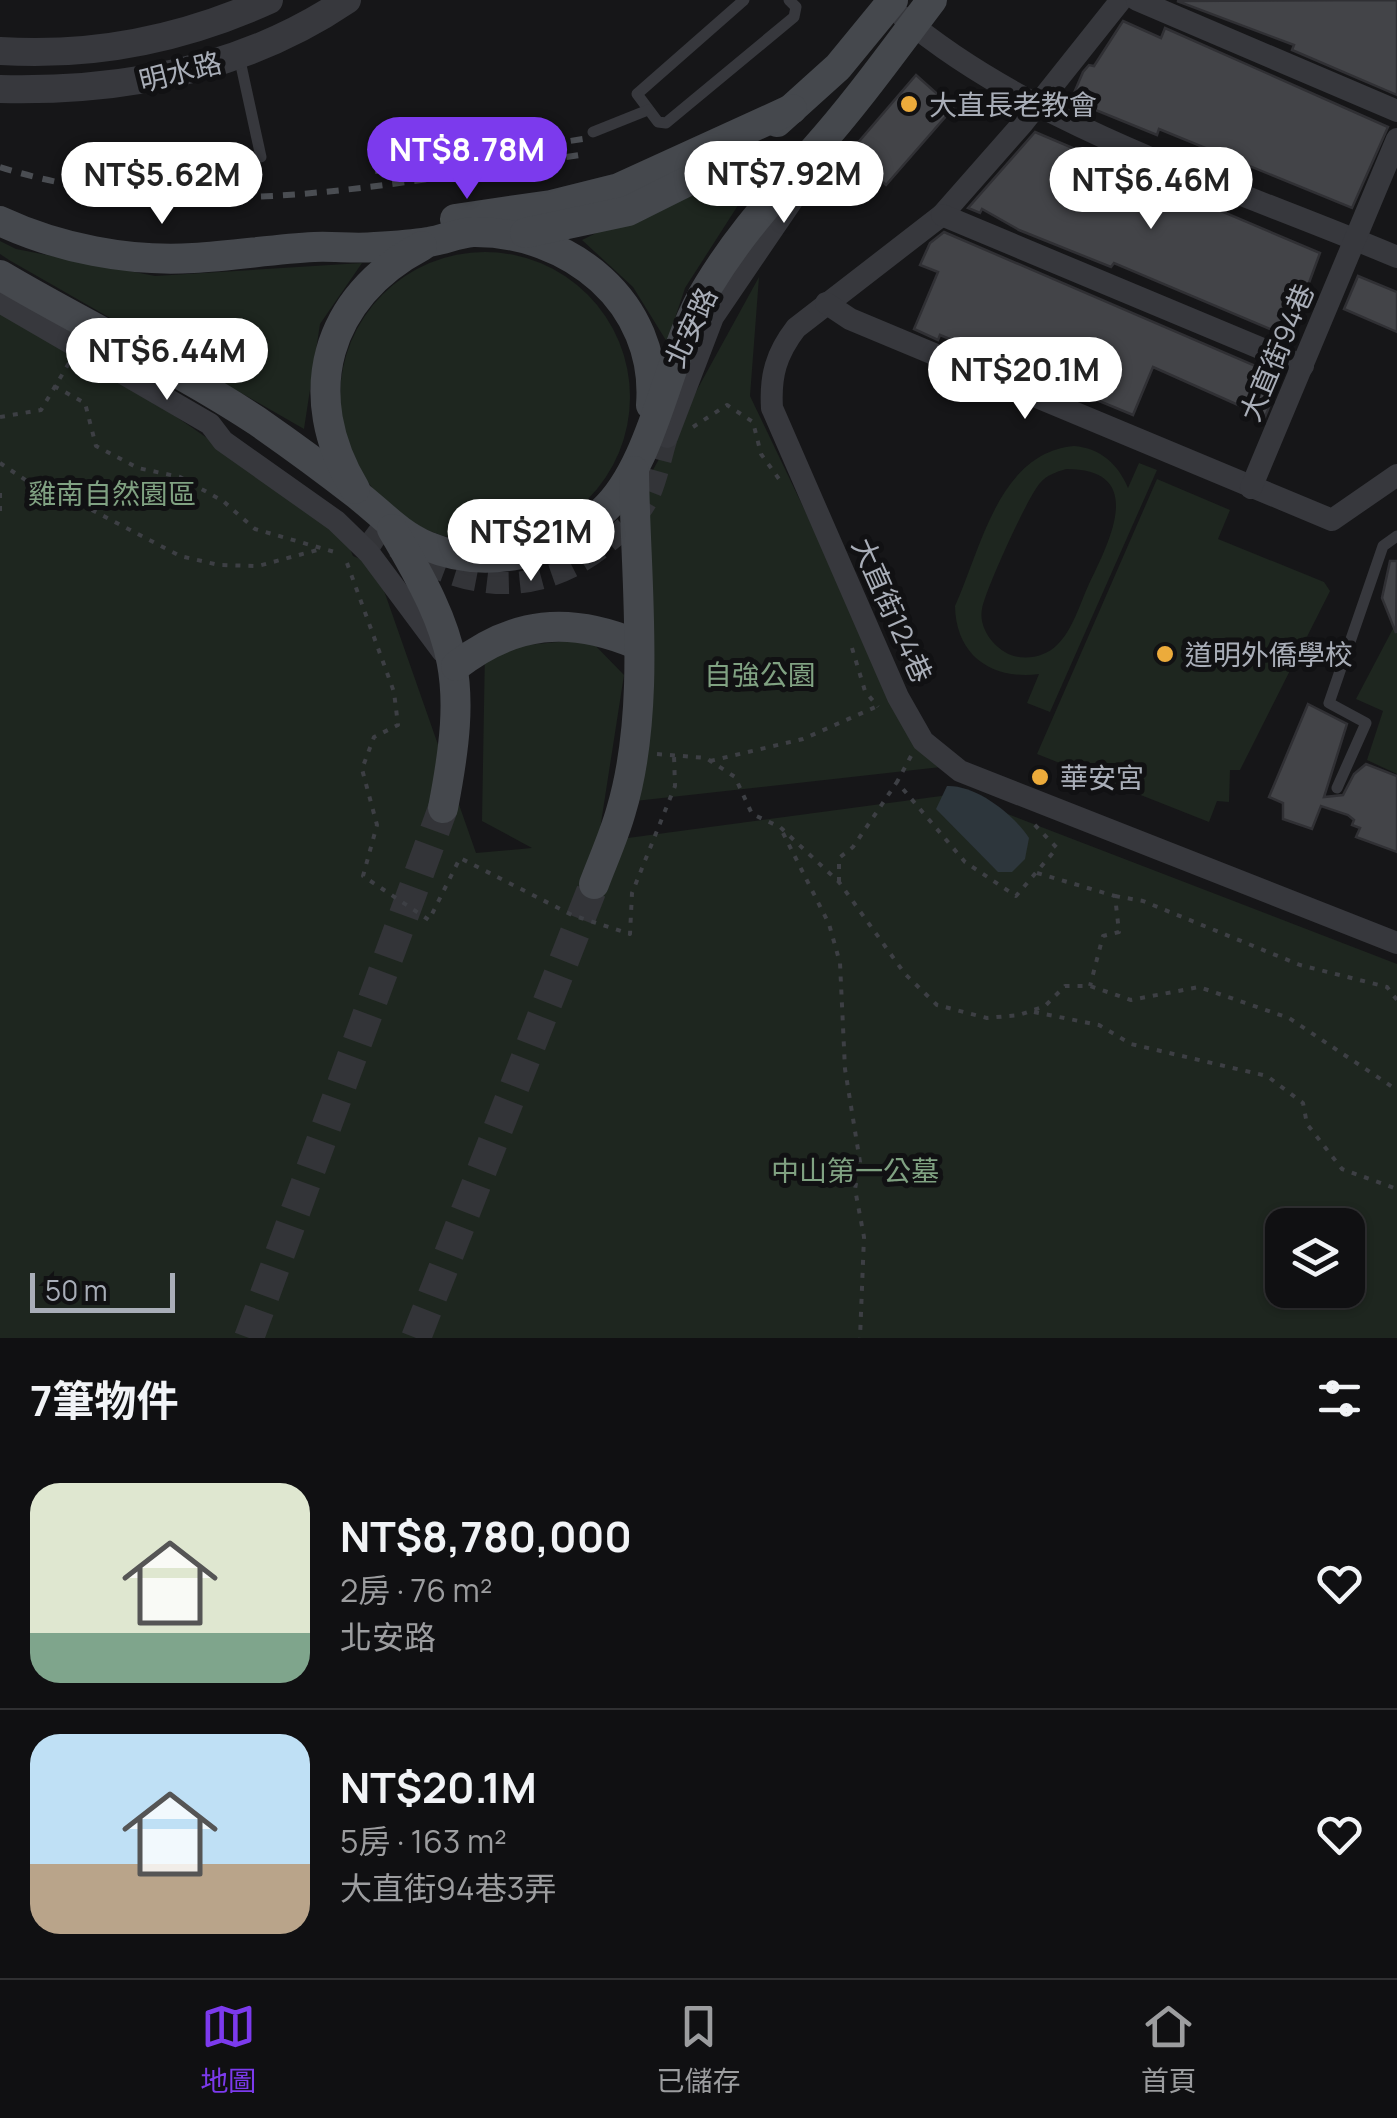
<!DOCTYPE html>
<html lang="zh-TW">
<head>
<meta charset="utf-8">
<style>
	:root { --surface:#101012; --page:#1e1e20; --text:#f1f3f6; --muted:#9c9d9f; --line:#303032; --accent:#7c3aed }
	body { margin:0; font-family:Manrope,"Noto Sans TC",sans-serif; background:var(--page); color:var(--text); height:100vh; display:flex; flex-direction:column; font-size:38px; white-space:nowrap }
	* { box-sizing:border-box; margin:0 }
	p { font-size:32px; color:var(--muted) }
	.icon { flex:none; width:55px; height:55px; fill:none; stroke:currentColor; stroke-width:2; stroke-linecap:round; stroke-linejoin:round }
	.map { position:relative; height:1338px; overflow:hidden }
	.side { display:flex; flex-direction:column; background:var(--surface); flex:1 }
	.side>* { flex:none }
	.buttons { position:absolute; left:1265px; top:1208px; display:grid; gap:20px }
	.buttons a { display:grid; place-items:center; width:100px; height:100px; border-radius:20px; background:var(--surface); box-shadow:0 2px 8px #0004,0 0 0 2px var(--line); font-size:50px }
	.scale { position:absolute; left:30px; bottom:25px; width:145px; box-sizing:border-box; padding-left:10px; border:5px solid #a9aeb8; border-top:0; font-size:28px; line-height:35px; white-space:nowrap; color:#a9aeb8; -webkit-text-stroke:8px #111113; paint-order:stroke }
	.price { position:absolute; translate:-50% -85px; padding:0 22px; border-radius:35px; background:#fff; color:#222; font-size:32px; line-height:65px; filter:drop-shadow(0 2px 5px #0008) }
	.price::after { content:''; position:absolute; left:50%; top:60px; width:30px; height:22px; margin-left:-15px; background:inherit; clip-path:polygon(0 0,100% 0,50% 100%) }
	.price.on { background:var(--accent); color:#fff }
	ul { padding:0; list-style:none }
	li { display:flex; align-items:center; gap:30px; height:250px; padding:0 30px }
	li+li { border-top:2px solid var(--line) }
	li span { display:grid; place-items:center; flex:none; width:280px; height:200px; border-radius:30px; color:#555 }
	li>.icon { margin-inline-start:auto }
	span .icon { width:120px; height:120px; fill:#fffc; stroke-width:1 }
	li b { font-size:42px }
	h2 { display:flex; justify-content:space-between; align-items:center; height:120px; padding:0 30px; font-size:42px }
	.menu { display:flex; justify-content:space-around; align-items:center; height:140px; border-top:2px solid var(--line); background:var(--surface); font-size:28px; color:var(--muted) }
	.menu a { display:grid; justify-items:center; gap:5px }
	.menu .on { color:var(--accent) }
	.map>svg:first-child { display:block }
	.green { fill:#1e261f; fill-rule:evenodd }
	.water { fill:#2d363c }
	.building { fill:#434448; stroke:#303034; stroke-width:2.5 }
	.lines { fill:none; stroke-linecap:round; stroke-linejoin:round }
	.minor-tunnel { stroke:#333438; stroke-width:22; stroke-dasharray:22 11; stroke-linecap:butt }
	.secondary-tunnel { stroke:#333438; stroke-width:30; stroke-dasharray:30 15; stroke-linecap:butt }
	.path { stroke:#3d3f44; stroke-width:4; stroke-dasharray:5 8; stroke-linecap:butt }
	.service { stroke:#37383d; stroke-width:11 }
	.minor { stroke:#37383d; stroke-width:22 }
	.tertiary { stroke:#37383d; stroke-width:28 }
	.secondary { stroke:#45484d; stroke-width:30 }
	.rail { stroke:#4a4d52; stroke-width:6; stroke-dasharray:12 10; stroke-linecap:butt }
	.poi-dot { fill:#ecab3b; stroke:#111113; stroke-width:4 }
	.labels { text-anchor:middle; dominant-baseline:central; stroke-width:10; stroke-linejoin:round; paint-order:stroke }
	.street-label { font-size:28px; fill:#a9aeb8; stroke:#111113 }
	.poi-label { font-size:28px; fill:#a9aeb8; stroke:#111113; text-anchor:start }
	.park-label { font-size:28px; fill:#80a282; stroke:#111113 }
</style>
</head>
<body>
<div class="map">
<svg width="1397" height="1338" viewBox="0 0 1397 1338">
	<rect width="100%" height="100%" fill="#161618"/>
	<g class="green">
		<polygon points="778,143 685,288 667,342 633,287 582,240"/>
		<polygon points="0,241 16,249 155,276 362,263 320,324 304,429 9,260 0,254"/>
		<circle cx="485" cy="397" r="145"/>
		<polygon points="759,277 750,396 907,724 941,767 626,802 648,479"/>
		<path d="M0,302C119,376 234,454 346,539L353,556L375,565L476,853L532,848L482,821L485,649L589,639L624,675L598,842L956,794L1397,964V1338H0ZM1282,1225H1348V1290H1282Z"/>
		<path d="M1074,446C1100,448 1118,464 1128,488L1139,463L1157,470L1050,712L1027,703L1039,674C992,680 956,656 955,606C982,546 999,453 1074,446ZM1066,469C1148,469 1109,542 1089,584C1080,603 1073,630 1057,645C1046,656 1029,660 1014,656C996,651 978,629 982,609C985,591 1028,496 1040,483C1047,475 1056,472 1066,469Z"/>
		<polygon points="1157,479 1230,510 1218,539 1324,582 1330,591 1240,770 1230,770 1229,802 1217,801 1209,822 1037,754"/>
		<polygon points="1396,623 1397,624 1397,774 1367,760 1383,711 1356,699"/>
	</g>
	<path class="water" d="M947,786C977,785 1014,815 1029,838L1025,859L1012,872H998L936,809Z"/>
	<g class="building">
		<polygon points="1397,0 1397,95 1292,50 1294,45 1177,1"/>
		<polygon points="1123,21 1161,38 1165,28 1388,127 1352,208 1159,129 1157,135 1071,100 1083,72 1089,65 1094,66"/>
		<polygon points="916,75 953,108 886,185 850,152"/>
		<polygon points="1035,132 1320,253 1289,337 1114,263 1111,267 1019,230 982,209 980,213 968,208"/>
		<polygon points="944,232 1281,377 1265,417 1153,367 1133,415 940,335 938,340 914,329 938,272 920,265 930,243"/>
		<polygon points="1358,276 1397,292 1397,332 1344,309"/>
		<polygon points="1390,561 1397,561 1396,633 1382,598"/>
		<polygon points="1308,704 1347,724 1324,797 1343,795 1354,774 1366,764 1397,776 1397,852 1356,837 1360,828 1352,825 1354,820 1348,815 1321,806 1312,829 1283,819 1283,803 1269,797"/>
	</g>
	<g class="lines">
		<path class="minor-tunnel" d="M368,528C441,582 522,610 602,547C618,534 641,515 649,496C657,478 661,456 667,437"/>
		<g class="secondary-tunnel">
			<polyline points="249,1338 443,808"/>
			<polyline points="416,1338 594,884"/>
		</g>
		<g class="path">
			<polyline points="54,386 85,403 96,446 138,468 180,477 223,501 255,529 338,553"/>
			<polyline points="0,417 41,410 69,363"/>
			<polyline points="693,427 727,405 753,422 761,454 779,479"/>
			<polyline points="0,463 42,491 71,499 180,556 219,565 258,566 321,549"/>
			<polyline points="0,493 0,516"/>
			<polyline points="347,563 394,692 398,725 374,737 362,769 377,825 363,876 429,920 460,858 572,915 630,934 632,893 675,786 674,755"/>
			<polyline points="852,648 865,691 878,707"/>
			<polyline points="657,754 706,758 735,777 752,814 780,827 839,882 905,974 937,1005 987,1018 1019,1015 1045,1006 1065,986 1090,986 1131,1000 1199,987 1289,1018 1397,1090"/>
			<polyline points="911,756 897,782 965,862 1016,896 1057,848 1032,822"/>
			<polyline points="710,761 803,739 880,705"/>
			<polyline points="783,833 829,924 840,963 845,1069 860,1162 855,1189 864,1237 860,1338"/>
			<polyline points="1037,873 1115,896 1119,932 1103,936 1090,986"/>
			<polyline points="839,882 839,858 853,847 897,782"/>
			<polyline points="1115,896 1143,901 1300,965 1387,987 1397,1000"/>
			<polyline points="1034,1012 1099,1025 1131,1044 1267,1076 1303,1103 1307,1124 1342,1169 1397,1189"/>
		</g>
		<g class="service">
			<polyline points="744,0 637,94 658,122 666,123 794,17 796,7 789,0"/>
			<polyline points="239,56 261,157"/>
			<polyline points="593,132 648,110"/>
			<polyline points="1337,788 1366,723 1329,703 1383,546 1397,536"/>
		</g>
		<g class="minor">
			<path d="M1121,0L1023,123L942,215L796,328C776,354 770,376 772,408L898,697L923,741L960,771L1397,943"/>
			<polyline points="1137,0 1397,111"/>
			<path d="M903,17C1036,129 1237,189 1397,257"/>
			<polyline points="942,215 1303,366"/>
			<polyline points="0,302 210,424 223,441 336,521 369,553 442,651"/>
			<polyline points="826,303 850,319 1332,520 1397,475"/>
			<polyline points="667,437 713,317 800,189 809,167"/>
			<polyline points="1251,488 1397,139"/>
		</g>
		<g class="tertiary">
			<path d="M0,51C94,57 183,39 269,0"/>
			<path d="M0,89C123,92 244,70 347,0"/>
		</g>
		<g class="secondary">
			<polyline points="777,122 838,67 893,0"/>
			<polyline points="455,219 551,205 619,188 792,109"/>
			<path d="M0,221C58,248 129,262 193,258C233,256 274,249 314,247C334,246 355,249 375,247C393,246 411,245 428,242C443,240 458,233 473,232C569,231 659,302 651,405"/>
			<polyline points="525,233 628,211 712,169"/>
			<path d="M0,275C84,325 175,367 257,421C290,444 323,468 355,493C380,512 398,534 427,546C487,571 557,554 603,511C655,464 668,350 708,286C740,233 776,195 815,149C857,102 894,50 932,0"/>
			<path d="M355,489C298,395 325,297 422,246"/>
			<path d="M392,529C458,640 468,679 443,808"/>
			<path d="M456,666C514,621 569,616 636,644"/>
			<path d="M594,884C603,860 614,836 621,811C652,708 635,578 634,471"/>
		</g>
		<g class="rail">
			<path d="M0,167C194,228 390,184 586,154"/>
			<polyline points="375,171 583,139"/>
		</g>
	</g>
	<g class="poi-dot">
		<circle cx="909" cy="104" r="10"/>
		<circle cx="1165" cy="654" r="10"/>
		<circle cx="1040" cy="777" r="10"/>
	</g>
	<g class="labels">
		<g class="street-label">
			<text transform="translate(180 71) rotate(-14)">明水路</text>
			<text transform="translate(690 327) rotate(-65)">北安路</text>
			<text transform="translate(1276 352) rotate(-67)">大直街94巷</text>
			<text transform="translate(893 610) rotate(66)">大直街124巷</text>
		</g>
		<g class="poi-label">
			<text x="929" y="104">大直長老教會</text>
			<text x="1185" y="654">道明外僑學校</text>
			<text x="1060" y="777">華安宮</text>
		</g>
		<g class="park-label">
			<text x="112" y="493">雞南自然園區</text>
			<text x="760" y="674">自強公園</text>
			<text x="855" y="1170">中山第一公墓</text>
		</g>
	</g>
</svg>
<div class="buttons">
<a><svg class="icon" aria-label="layers" viewBox="0 0 24 24"><path d="M12 4l9 5-9 5-9-5zM3 14l9 5 9-5"/></svg></a>
</div>
<div class="scale">50 m</div>
<b class="price on" style="left:467px;top:202px">NT$8.78M</b>
<b class="price" style="left:784px;top:226px">NT$7.92M</b>
<b class="price" style="left:162px;top:227px">NT$5.62M</b>
<b class="price" style="left:1151px;top:232px">NT$6.46M</b>
<b class="price" style="left:167px;top:403px">NT$6.44M</b>
<b class="price" style="left:1025px;top:422px">NT$20.1M</b>
<b class="price" style="left:531px;top:584px">NT$21M</b>
</div>
<section class="side">
<h2>7筆物件<svg class="icon" aria-label="filters" viewBox="0 0 24 24"><path d="M4 7h16M4 17h16"/><circle cx="9" cy="7" r="2"/><circle cx="15" cy="17" r="2"/></svg></h2>
<ul>
<li><span style="background:linear-gradient(#dfe7d0 75%,#7fa58c 0)"><svg class="icon" aria-label="home" viewBox="0 0 24 24"><path d="M3 11l9-7 9 7M6 9v11h12V9"/></svg></span><div><b>NT$8,780,000</b><p>2房 · 76 m²</p><p>北安路</p></div><svg class="icon" aria-label="heart" viewBox="0 0 24 24"><path d="M12 20l-8-8c-3-5 5-10 8-4 3-6 11-1 8 4z"/></svg></li>
<li><span style="background:linear-gradient(#bfe0f5 65%,#b9a48a 0)"><svg class="icon" aria-label="home" viewBox="0 0 24 24"><path d="M3 11l9-7 9 7M6 9v11h12V9"/></svg></span><div><b>NT$20.1M</b><p>5房 · 163 m²</p><p>大直街94巷3弄</p></div><svg class="icon" aria-label="heart" viewBox="0 0 24 24"><path d="M12 20l-8-8c-3-5 5-10 8-4 3-6 11-1 8 4z"/></svg></li>
</ul>
</section>
<nav class="menu">
<a class="on"><svg class="icon" aria-label="map" viewBox="0 0 24 24"><path d="M3 6l6-2 6 2 6-2v14l-6 2-6-2-6 2zM9 4v14M15 6v14"/></svg>地圖</a>
<a><svg class="icon" aria-label="saved" viewBox="0 0 24 24"><path d="M7 4h10v16l-5-4-5 4z"/></svg>已儲存</a>
<a><svg class="icon" aria-label="home" viewBox="0 0 24 24"><path d="M3 11l9-7 9 7M6 9v11h12V9"/></svg>首頁</a>
</nav>
</body>
</html>
